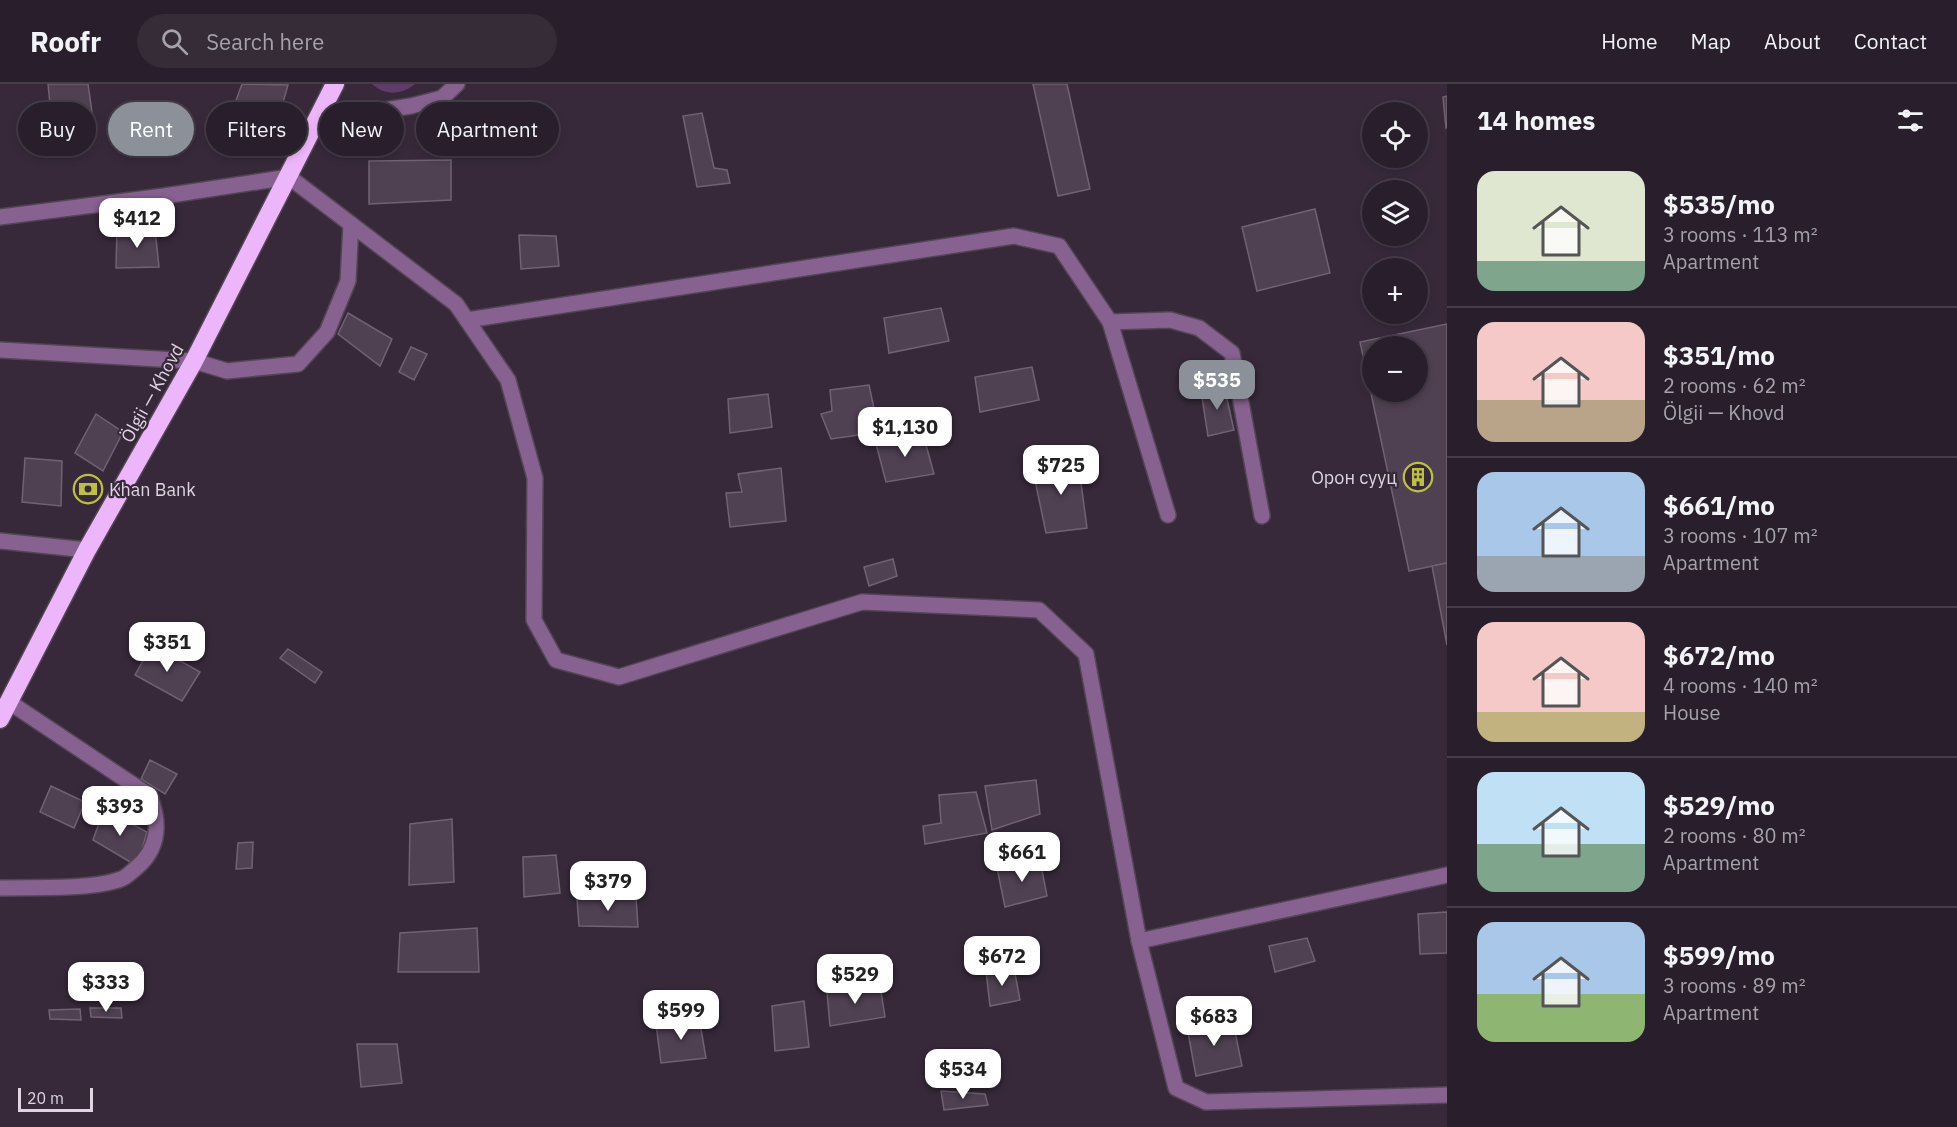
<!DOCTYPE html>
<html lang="en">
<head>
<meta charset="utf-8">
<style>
	:root { --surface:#291f2c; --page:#352c38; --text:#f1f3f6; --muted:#a5a2a9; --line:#453d48; --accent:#8c9099 }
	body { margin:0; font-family:"IBM Plex Sans",sans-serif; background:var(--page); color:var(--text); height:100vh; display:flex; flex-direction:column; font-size:22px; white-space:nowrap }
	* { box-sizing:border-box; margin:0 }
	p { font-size:20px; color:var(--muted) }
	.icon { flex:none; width:33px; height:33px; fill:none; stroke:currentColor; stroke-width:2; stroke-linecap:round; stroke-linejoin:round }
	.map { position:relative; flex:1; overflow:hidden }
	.side { display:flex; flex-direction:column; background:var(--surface); width:510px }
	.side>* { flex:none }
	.guide { position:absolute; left:18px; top:18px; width:570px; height:54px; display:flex; gap:12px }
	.tools { position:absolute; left:1362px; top:18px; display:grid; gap:12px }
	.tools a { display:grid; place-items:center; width:66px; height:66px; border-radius:50%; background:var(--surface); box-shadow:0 3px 9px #0003,0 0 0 2px var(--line); font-size:30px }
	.scale { position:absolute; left:18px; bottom:15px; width:75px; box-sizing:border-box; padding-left:6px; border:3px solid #ded5e0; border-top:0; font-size:16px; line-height:21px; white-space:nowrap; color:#ded5e0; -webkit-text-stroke:4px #37293a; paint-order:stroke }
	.price { position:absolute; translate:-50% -51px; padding:0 14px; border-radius:12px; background:#fff; color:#222; font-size:20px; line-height:39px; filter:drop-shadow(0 2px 3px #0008) }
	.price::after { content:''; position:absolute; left:50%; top:36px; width:18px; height:14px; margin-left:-9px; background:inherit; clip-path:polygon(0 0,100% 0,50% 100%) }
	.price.active { background:var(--accent); color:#fff }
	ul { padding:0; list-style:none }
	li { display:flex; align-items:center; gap:18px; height:150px; padding:0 30px }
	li+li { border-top:2px solid var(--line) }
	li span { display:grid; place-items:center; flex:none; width:168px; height:120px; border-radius:18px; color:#555 }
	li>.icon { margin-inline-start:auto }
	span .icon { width:72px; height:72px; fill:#fffc; stroke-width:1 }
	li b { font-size:26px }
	h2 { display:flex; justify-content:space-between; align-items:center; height:72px; padding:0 30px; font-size:26px }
	.tag { padding:0 21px; border-radius:27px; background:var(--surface); box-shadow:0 3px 9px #0003,0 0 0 2px var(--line); font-size:21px; line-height:54px }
	.tag.active { background:var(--accent); color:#fff }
	header { display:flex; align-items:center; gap:36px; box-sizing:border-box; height:84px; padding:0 30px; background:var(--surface); border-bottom:2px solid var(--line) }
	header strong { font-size:28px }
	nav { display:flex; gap:33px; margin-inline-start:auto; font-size:21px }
	.search { width:420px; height:54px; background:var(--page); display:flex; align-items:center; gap:15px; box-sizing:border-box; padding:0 21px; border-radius:33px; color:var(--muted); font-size:22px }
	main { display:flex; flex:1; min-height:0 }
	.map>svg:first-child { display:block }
	.green { fill:#603a69 }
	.building { fill:#4f4052; stroke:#716175; stroke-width:1.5; fill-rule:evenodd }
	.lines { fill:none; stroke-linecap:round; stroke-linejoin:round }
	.minor-casing { stroke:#524555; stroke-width:18 }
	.highway-casing { stroke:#524555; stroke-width:21 }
	.minor { stroke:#87618f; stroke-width:15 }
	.highway { stroke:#eeb6fa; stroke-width:18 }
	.labels { text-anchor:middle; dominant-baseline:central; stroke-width:4.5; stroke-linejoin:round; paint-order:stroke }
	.street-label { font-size:18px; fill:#ded5e0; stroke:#37293a }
	.poi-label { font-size:18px; fill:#ded5e0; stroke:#37293a; text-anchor:end }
</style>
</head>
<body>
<header>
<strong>Roofr</strong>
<div class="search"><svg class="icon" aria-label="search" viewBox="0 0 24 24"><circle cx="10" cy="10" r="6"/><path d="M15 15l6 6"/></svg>Search here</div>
<nav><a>Home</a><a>Map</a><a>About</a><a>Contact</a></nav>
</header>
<main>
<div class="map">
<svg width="1447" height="1043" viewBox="0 0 1447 1043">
	<rect width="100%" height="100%" fill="#37293a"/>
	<path class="green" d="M372,0H415C401,11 385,12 372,0Z"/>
	<g class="building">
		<polygon points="48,0 88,0 93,35 52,39"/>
		<polygon points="242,0 288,1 273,53 240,43 230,33"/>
		<polygon points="1033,0 1067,0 1090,105 1058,112"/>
		<polygon points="1447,12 1447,43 1446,44 1443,13"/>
		<polygon points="702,29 714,84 727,86 730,99 697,103 683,32"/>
		<polygon points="451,76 451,116 369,120 369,77"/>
		<polygon points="1315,125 1330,189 1257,207 1242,143"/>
		<polygon points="117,145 155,145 159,183 116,184"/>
		<polygon points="519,151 556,152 559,182 521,185"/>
		<polygon points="941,224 949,257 889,269 884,234"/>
		<polygon points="348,229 392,255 380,282 338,250"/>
		<path d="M1447,240V479L1409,487L1360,258ZM1372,262H1418V308H1372Z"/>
		<polygon points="411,263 427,270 414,296 399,288"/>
		<polygon points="1032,283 1039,316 980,328 975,293"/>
		<polygon points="869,301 879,348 831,355 821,330 832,327 830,306"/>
		<polygon points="1224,302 1234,346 1208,352 1201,307"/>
		<polygon points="768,310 772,343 730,349 728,315"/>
		<polygon points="96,330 123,348 103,387 75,369"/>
		<polygon points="923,350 934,390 886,398 876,360"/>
		<polygon points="25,374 62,377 61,422 22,418"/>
		<polygon points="1078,376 1087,444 1046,449 1032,382"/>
		<polygon points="781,384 786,437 730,443 726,409 742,408 738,390"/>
		<polygon points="893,475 897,492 869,502 864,483"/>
		<polygon points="1447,479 1447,561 1432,482"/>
		<polygon points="152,561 200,588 182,617 135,591"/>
		<polygon points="288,565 322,588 315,599 280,574"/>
		<polygon points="150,676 177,690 165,710 141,695"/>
		<polygon points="1036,696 1040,730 992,746 985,702"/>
		<polygon points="51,702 85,718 74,744 40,728"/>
		<polygon points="976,708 987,749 925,760 923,742 941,739 939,711"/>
		<polygon points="104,725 147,748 137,782 93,756"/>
		<polygon points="452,735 454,798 409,801 410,740"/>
		<polygon points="253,758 252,784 236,785 238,759"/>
		<polygon points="556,771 560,809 524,813 523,773"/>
		<polygon points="1040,776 1047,812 1005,823 997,784"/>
		<polygon points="636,812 638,843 579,842 577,815"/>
		<polygon points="1447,828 1447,869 1420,870 1418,830"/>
		<polygon points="477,844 479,888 398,888 400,849"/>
		<polygon points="1307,854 1315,877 1275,888 1269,862"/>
		<polygon points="1014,884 1020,916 990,922 986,887"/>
		<polygon points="880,901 885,933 830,942 827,908"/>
		<polygon points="804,917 809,963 775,967 772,922"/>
		<polygon points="90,924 121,924 122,934 91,933"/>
		<polygon points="80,925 81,936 50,935 49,926"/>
		<polygon points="699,933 706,974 661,979 656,940"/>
		<polygon points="1232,933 1242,982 1196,992 1187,943"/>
		<polygon points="357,960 397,960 402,999 361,1003"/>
		<polygon points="941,1007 985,1010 988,1021 944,1026"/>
	</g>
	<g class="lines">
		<g class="minor-casing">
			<g id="minor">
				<polyline points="321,28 378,27 411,22 442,14 457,0"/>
				<polyline points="0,133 164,112 289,93 456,220 508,296 535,394 534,536 556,576 619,593 862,518 1039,526 1086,570 1139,857 1176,1004 1206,1018 1447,1011"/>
				<polyline points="467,236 1014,152 1059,162 1110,238 1168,431"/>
				<polyline points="1110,238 1170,236 1199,244 1232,269 1262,432"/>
				<polyline points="0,266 194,277 227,287 298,280 327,248 348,197 351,140"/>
				<polyline points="0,457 87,466"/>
				<path d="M0,804C33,803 92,806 121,795C127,793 132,787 136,784C160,764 160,739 150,712L9,618"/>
				<polyline points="1139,857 1447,791"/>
			</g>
		</g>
		<g class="highway-casing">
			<polyline id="highway" points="0,635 87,466 194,277 335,0"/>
		</g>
		<use href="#minor" class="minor"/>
		<use href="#highway" class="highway"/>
	</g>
	<defs>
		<g id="building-ring" transform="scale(1.5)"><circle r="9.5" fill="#37293a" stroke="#bdbf43" stroke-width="1.5"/><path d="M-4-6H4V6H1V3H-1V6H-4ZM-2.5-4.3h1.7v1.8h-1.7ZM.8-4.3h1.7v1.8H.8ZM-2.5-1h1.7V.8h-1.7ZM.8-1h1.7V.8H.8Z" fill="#bdbf43"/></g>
		<g id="bank-ring" transform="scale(1.5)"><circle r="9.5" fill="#37293a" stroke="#bdbf43" stroke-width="1.5"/><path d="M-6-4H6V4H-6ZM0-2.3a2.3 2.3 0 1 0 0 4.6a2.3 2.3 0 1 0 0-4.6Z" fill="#bdbf43"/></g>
	</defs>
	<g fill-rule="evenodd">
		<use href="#building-ring" x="1418" y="393"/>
		<use href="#bank-ring" x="88" y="405"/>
	</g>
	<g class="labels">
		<g class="street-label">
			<text transform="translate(152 309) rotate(-61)">Ölgii — Khovd</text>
		</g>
		<g class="poi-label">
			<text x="1397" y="393">Орон сууц</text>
			<text x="109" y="405" text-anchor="start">Khan Bank</text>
		</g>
	</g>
</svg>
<div class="tools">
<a><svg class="icon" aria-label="locate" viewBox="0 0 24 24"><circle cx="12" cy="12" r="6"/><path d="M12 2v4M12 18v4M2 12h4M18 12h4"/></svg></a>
<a><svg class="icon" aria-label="layers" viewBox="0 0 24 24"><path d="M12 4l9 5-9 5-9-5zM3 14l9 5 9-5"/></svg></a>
<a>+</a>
<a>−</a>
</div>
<div class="scale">20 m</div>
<b class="price" style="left:137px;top:165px">$412</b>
<b class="price active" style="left:1217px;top:327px">$535</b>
<b class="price" style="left:905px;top:374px">$1,130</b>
<b class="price" style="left:1061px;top:412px">$725</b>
<b class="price" style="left:167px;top:589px">$351</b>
<b class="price" style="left:120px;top:753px">$393</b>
<b class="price" style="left:1022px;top:799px">$661</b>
<b class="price" style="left:608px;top:828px">$379</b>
<b class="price" style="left:1002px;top:903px">$672</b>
<b class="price" style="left:855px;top:921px">$529</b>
<b class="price" style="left:106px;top:929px">$333</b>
<b class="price" style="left:681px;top:957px">$599</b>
<b class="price" style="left:1214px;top:963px">$683</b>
<b class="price" style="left:963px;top:1016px">$534</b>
<div class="guide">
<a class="tag">Buy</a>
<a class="tag active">Rent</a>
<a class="tag">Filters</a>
<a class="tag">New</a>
<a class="tag">Apartment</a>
</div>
</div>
<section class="side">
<h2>14 homes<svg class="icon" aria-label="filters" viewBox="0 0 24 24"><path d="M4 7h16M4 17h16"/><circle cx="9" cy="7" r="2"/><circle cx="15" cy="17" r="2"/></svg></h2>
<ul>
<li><span style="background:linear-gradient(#dfe7d0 75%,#7fa58c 0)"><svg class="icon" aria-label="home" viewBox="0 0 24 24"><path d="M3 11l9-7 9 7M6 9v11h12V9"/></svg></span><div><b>$535/mo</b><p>3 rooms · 113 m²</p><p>Apartment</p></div></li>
<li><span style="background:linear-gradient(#f6c9c9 65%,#b9a48a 0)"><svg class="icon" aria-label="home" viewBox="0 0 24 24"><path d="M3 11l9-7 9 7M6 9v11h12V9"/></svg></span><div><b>$351/mo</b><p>2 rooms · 62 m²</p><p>Ölgii — Khovd</p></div></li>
<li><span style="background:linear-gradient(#a9c7e8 70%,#9aa5b1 0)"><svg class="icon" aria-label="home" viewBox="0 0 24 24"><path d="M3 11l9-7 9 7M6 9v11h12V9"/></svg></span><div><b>$661/mo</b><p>3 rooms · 107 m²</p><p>Apartment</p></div></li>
<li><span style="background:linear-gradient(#f6c9c9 75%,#c2b280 0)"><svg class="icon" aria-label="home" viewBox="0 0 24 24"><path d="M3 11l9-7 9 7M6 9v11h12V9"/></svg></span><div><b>$672/mo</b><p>4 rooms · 140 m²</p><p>House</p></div></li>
<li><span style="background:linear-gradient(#bfe0f5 60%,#7fa58c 0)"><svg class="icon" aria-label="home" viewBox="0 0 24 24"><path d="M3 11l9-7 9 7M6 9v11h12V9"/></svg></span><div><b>$529/mo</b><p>2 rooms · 80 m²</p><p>Apartment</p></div></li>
<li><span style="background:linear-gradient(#a9c7e8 60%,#8fb573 0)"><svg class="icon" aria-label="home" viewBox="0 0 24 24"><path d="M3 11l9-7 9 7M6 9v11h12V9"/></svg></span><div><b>$599/mo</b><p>3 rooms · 89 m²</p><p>Apartment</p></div></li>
</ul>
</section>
</main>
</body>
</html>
